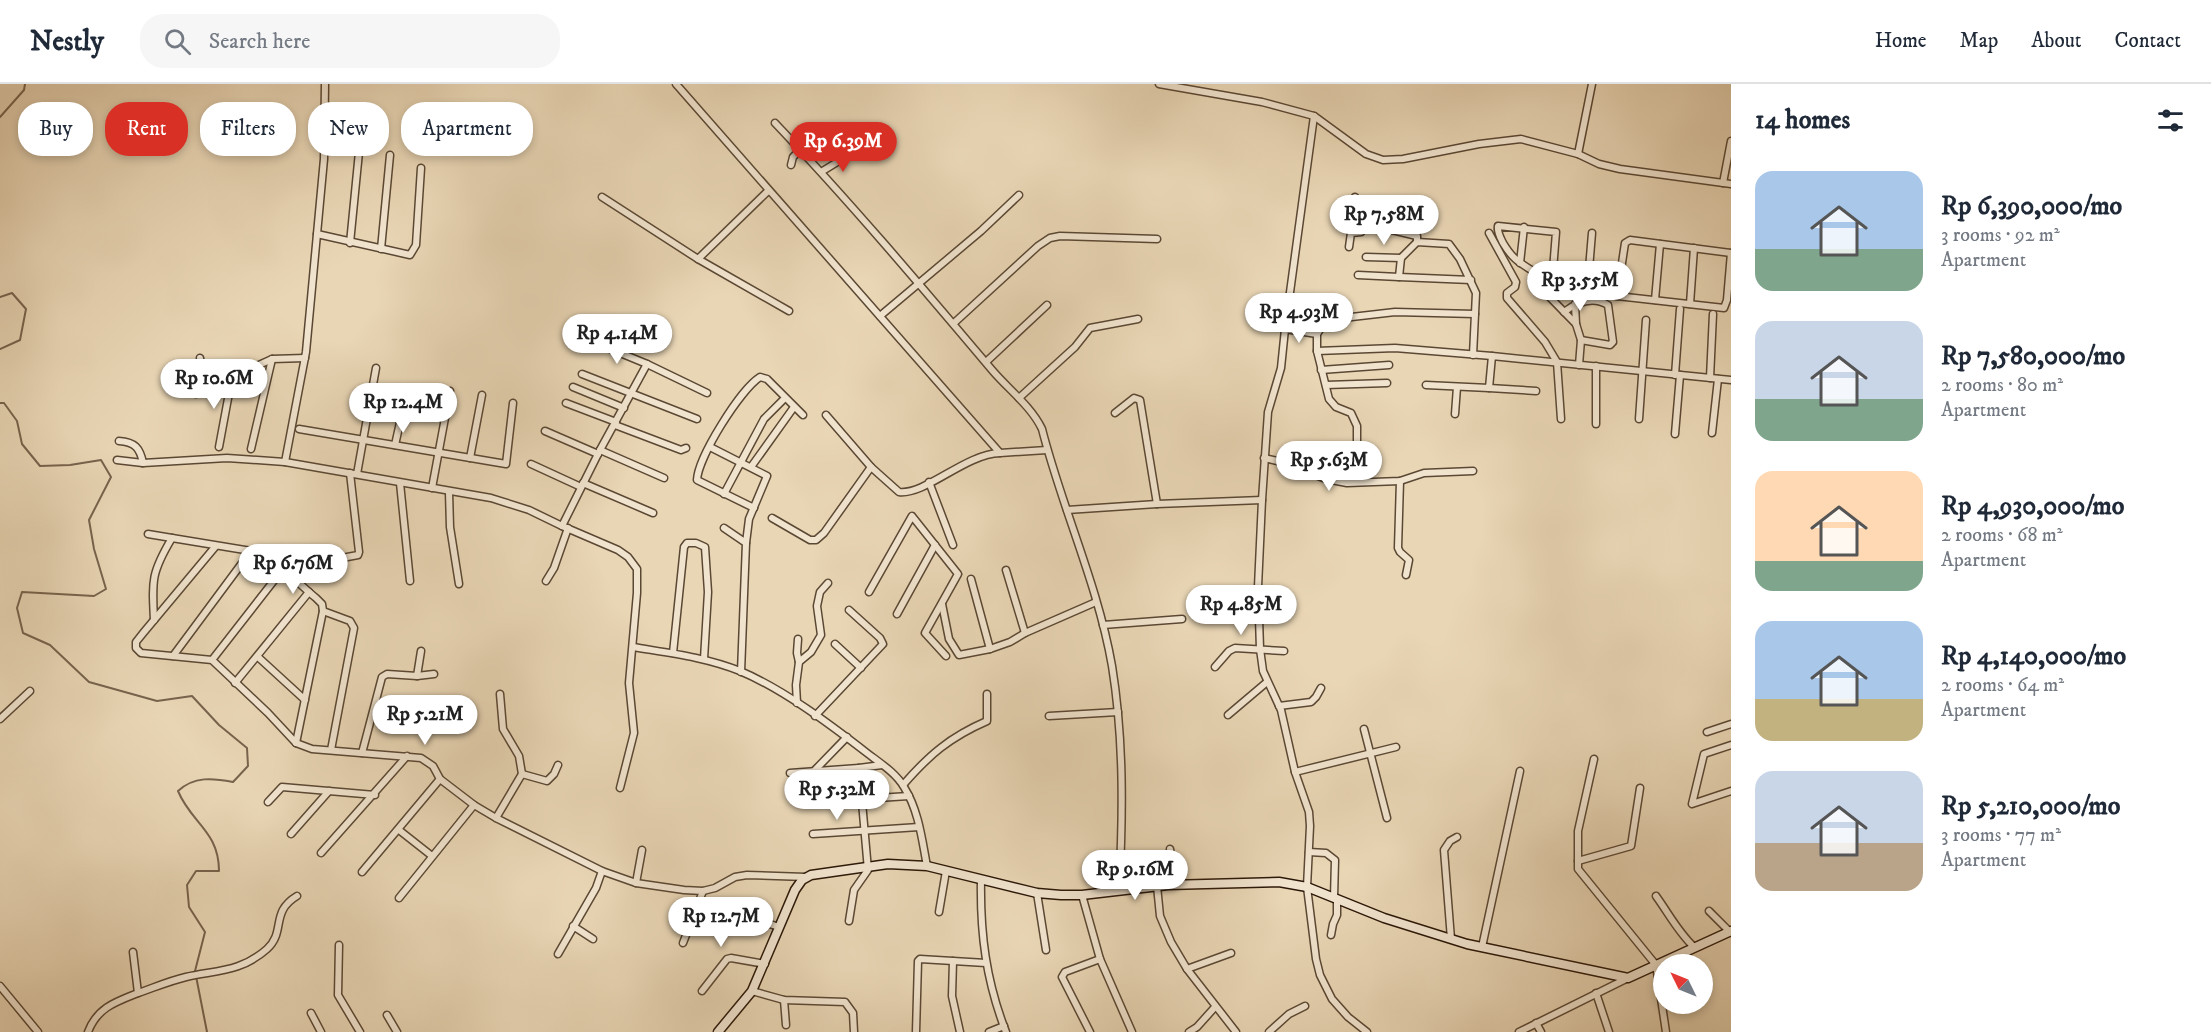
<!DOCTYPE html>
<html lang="en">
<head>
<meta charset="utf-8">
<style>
	:root { --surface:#fff; --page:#f6f6f7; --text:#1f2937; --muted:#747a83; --line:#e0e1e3; --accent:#d93025 }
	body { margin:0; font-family:"IM FELL DW Pica",serif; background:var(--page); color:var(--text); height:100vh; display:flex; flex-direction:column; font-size:22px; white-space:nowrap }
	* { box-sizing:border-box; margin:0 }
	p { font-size:20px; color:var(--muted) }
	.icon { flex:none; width:33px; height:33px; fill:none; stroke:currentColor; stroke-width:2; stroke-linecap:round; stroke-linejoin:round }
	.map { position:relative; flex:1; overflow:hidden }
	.drawer { display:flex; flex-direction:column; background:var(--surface); width:480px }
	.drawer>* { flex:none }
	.hud { position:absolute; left:18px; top:18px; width:570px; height:54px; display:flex; gap:12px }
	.needle { width:39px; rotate:313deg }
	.controls { position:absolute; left:1653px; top:870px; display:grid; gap:12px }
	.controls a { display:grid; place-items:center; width:60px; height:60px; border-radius:50%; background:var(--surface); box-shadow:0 3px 9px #0003; font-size:30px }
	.price { position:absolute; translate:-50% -51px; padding:0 14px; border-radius:21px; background:#fff; color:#222; font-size:20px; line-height:39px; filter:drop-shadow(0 2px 3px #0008) }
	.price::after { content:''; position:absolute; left:50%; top:36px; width:18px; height:14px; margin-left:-9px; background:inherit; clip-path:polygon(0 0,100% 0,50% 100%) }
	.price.on { background:var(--accent); color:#fff }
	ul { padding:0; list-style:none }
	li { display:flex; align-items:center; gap:18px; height:150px; padding:0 24px }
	li span { display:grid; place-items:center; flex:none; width:168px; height:120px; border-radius:18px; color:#555 }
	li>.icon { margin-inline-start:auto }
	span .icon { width:72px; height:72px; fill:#fffc; stroke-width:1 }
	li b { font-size:26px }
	h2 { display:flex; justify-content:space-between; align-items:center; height:72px; padding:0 24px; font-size:26px }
	.pill { padding:0 21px; border-radius:24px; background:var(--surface); box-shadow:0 3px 9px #0003; font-size:21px; line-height:54px }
	.pill.on { background:var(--accent); color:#fff }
	header { display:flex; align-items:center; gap:36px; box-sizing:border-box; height:84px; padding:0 30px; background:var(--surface); border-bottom:2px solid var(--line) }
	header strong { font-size:28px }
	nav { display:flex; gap:33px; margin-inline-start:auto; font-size:21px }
	.search { width:420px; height:54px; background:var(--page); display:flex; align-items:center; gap:15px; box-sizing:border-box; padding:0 21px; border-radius:24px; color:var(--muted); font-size:22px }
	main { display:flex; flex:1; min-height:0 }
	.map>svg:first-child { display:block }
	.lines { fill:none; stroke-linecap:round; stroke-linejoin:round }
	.stream { stroke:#77634d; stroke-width:2 }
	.street-casing { stroke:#5b4834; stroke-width:9 }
	.secondary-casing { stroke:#2c1809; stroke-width:11 }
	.street { stroke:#f1e4cf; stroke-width:6 }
	.secondary { stroke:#f1e4cf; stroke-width:8 }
</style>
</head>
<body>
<header>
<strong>Nestly</strong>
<div class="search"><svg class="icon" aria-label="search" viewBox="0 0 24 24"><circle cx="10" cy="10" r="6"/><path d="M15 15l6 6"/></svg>Search here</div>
<nav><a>Home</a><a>Map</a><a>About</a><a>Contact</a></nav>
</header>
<main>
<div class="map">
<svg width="1731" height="948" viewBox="0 0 1731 948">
	<rect width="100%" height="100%" fill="#e9d6b5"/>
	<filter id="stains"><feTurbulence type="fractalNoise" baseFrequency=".00333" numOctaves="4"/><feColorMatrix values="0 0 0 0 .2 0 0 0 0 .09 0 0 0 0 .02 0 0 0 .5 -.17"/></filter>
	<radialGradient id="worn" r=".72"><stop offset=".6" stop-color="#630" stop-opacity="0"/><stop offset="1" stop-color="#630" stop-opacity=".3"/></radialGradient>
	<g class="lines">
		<g class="stream">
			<polyline points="0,33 24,6 25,0"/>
			<polyline points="0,213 12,209 26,225 20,256 0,265"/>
			<path d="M0,319H4L17,337L22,360L40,382L70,381L101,376L111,393L89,436L94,465L106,505L94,512L22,508L17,524L23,549L50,561L89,598L157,617L192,612L219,641L247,664L248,682L233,698C213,694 194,692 178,707C191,739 219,747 219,787H196L187,801L189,823L205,848L195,887L207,948"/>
		</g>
		<g class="street-casing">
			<g id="street">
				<polyline points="676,0 1000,369 1047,366"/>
				<polyline points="1159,0 1262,18 1314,32 1366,70 1383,76 1403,75 1479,60 1521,55 1578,70 1599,80 1620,85 1731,100"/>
				<polyline points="1314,32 1285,245 1281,284 1268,328 1262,416 1258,503 1260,565 1263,587 1281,626 1295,688 1309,728 1310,742 1307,803 1316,875 1320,891 1332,915 1348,933 1367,948"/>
				<path d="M775,39C851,119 921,202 992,286C1008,305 1031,322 1042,345C1062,424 1098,501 1112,582C1124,656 1123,731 1119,806"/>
				<polyline points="1578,70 1592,0"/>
				<polyline points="791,81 793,73 800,66"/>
				<polyline points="821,88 852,69"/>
				<polyline points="1723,99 1731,57"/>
				<polyline points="602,113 698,175 789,227"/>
				<polyline points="1355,113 1354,128 1362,129 1363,139 1417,152 1417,158"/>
				<polyline points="1351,149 1354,128"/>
				<polyline points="1489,149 1516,198 1515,203 1507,209 1507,214 1545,258 1557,278 1561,335"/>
				<polyline points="317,150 324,75 325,0"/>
				<polyline points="350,159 359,68"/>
				<polyline points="1349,163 1351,149 1361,148 1363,139"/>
				<polyline points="381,165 390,71"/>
				<polyline points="1366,173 1401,174"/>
				<polyline points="698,175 768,107"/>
				<polyline points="1520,179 1524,143"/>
				<polyline points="1358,191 1399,193 1401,174 1417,158 1449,160 1460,175 1476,209 1473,271"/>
				<polyline points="1399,193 1471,196"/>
				<polyline points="1532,195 1576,240 1581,256 1579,281"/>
				<path d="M1552,199L1556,148L1498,142C1497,148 1500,153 1503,159C1512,174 1518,178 1533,187C1564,206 1582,208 1617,212L1625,159L1630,156L1731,169"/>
				<polyline points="1587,209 1592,149"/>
				<polyline points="1617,212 1724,224 1727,216 1731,169"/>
				<polyline points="1655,216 1660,160"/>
				<polyline points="1575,220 1576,240"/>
				<polyline points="1690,220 1694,164"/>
				<path d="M1564,228C1577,218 1593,212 1608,221L1613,258L1610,261L1581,256"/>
				<polyline points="880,232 981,147 1019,111"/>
				<polyline points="954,239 1038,162 1050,154 1060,152 1157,155"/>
				<polyline points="1285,245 1317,250"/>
				<polyline points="596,259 647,280 707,309"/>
				<polyline points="1317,267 1395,264 1492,272"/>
				<polyline points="200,274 204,306"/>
				<polyline points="986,278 1047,221"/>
				<polyline points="1596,282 1596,340"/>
				<polyline points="1321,286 1389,281"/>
				<polyline points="582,290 697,335"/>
				<polyline points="1675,291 1680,225"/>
				<polyline points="1710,294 1713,230"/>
				<polyline points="1326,301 1387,299"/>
				<polyline points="1426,301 1489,304 1492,272 1731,296"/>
				<polyline points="573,303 624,324"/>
				<polyline points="1489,304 1536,307"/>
				<polyline points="196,310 272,275 305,274"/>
				<polyline points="1019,314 1075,263 1090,244 1138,235"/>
				<polyline points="566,319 616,338"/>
				<polyline points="1115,329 1134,314 1140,316 1157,420"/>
				<polyline points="1455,330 1457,303"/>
				<path d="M826,331L871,383L899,408C926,411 965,370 1000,369"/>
				<polyline points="1639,335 1646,236"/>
				<polyline points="615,341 681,366 686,364"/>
				<polyline points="299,345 506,380 513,319"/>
				<polyline points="545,347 598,370"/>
				<polyline points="1712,349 1718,295"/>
				<polyline points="1675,350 1680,291"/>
				<path d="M119,357C135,358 140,364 143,379L227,374L285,378L491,414L529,426L562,442"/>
				<polyline points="395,361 407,307"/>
				<polyline points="219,363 232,293"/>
				<polyline points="710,363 767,392 749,435 746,459"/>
				<polyline points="251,365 272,275"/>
				<polyline points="600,366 664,394"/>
				<polyline points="470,374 482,311"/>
				<polyline points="1264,374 1282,378 1326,395 1347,399 1400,397 1424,389 1473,387"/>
				<polyline points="117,376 143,379"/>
				<polyline points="285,378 306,268 317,150 410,171 416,161 421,84"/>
				<polyline points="531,380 581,403"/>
				<polyline points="751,383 794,323"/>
				<polyline points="357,390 376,284"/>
				<polyline points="1357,397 1357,342 1351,329 1336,323 1329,315 1317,267 1317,250 1321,244 1329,238 1343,234 1395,228 1475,230"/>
				<polyline points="1400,397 1398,464 1400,468 1409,476 1406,491"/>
				<polyline points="929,398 953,461"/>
				<polyline points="400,399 410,497"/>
				<polyline points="583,399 653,429"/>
				<polyline points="432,404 450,307"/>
				<polyline points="449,408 450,443 459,500"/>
				<polyline points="724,410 764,335 785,314"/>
				<path d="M754,424L697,396C698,373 740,306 760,293L767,295L803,331"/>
				<polyline points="1067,426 1157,420 1262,416"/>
				<polyline points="772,434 810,456 816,456 824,449 871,383"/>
				<polyline points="724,444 746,459 741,588"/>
				<polyline points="148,450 172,454"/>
				<polyline points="215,463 144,548 136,558 136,564 141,569 212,576 268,629 296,659 312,665 421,674 433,682 440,695 474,721 496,734 602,787 636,799 684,806 703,807 715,804 735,793 747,791 806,793"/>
				<polyline points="342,474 358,471 359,468 350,389"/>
				<polyline points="1006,486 1025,549"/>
				<polyline points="971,495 990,565"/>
				<polyline points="546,497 554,484 568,444"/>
				<polyline points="869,508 912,432 958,490 925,549 946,572"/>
				<polyline points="942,520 949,555 959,571 990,565 1010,558 1025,549 1096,518"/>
				<polyline points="897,530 935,461"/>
				<path d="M154,536C152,497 151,489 172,454L251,467C277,474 296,498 316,514L322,520L323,527"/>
				<polyline points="1103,541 1182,535"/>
				<polyline points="798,555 797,569 799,578"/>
				<polyline points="835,560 861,584"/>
				<path d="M633,563C669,569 705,573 740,587C783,605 831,641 867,669C880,679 896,689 904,703C919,727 922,756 927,782"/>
				<polyline points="673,569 684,463 687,459 696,459 705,463 708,508 704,575"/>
				<polyline points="173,572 251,467"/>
				<polyline points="258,573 305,616"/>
				<polyline points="212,576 283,485"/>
				<polyline points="1215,583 1229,567 1235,564 1284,567"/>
				<polyline points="417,592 434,590"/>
				<polyline points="235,599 309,508"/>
				<polyline points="797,619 796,601 799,578 811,568 821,551 817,522 820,508 828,499"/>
				<polyline points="1279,622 1311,618 1316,613 1321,604"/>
				<polyline points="1228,631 1267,598"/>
				<polyline points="815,632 883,560 880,554 849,526"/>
				<polyline points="1049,632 1118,628"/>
				<polyline points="0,635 30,607"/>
				<polyline points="1364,645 1387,734"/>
				<polyline points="1707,648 1731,640"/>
				<polyline points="296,659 323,527 350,537 354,544 331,666"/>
				<polyline points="1731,661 1704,670 1692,720 1731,707"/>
				<polyline points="362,669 382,593 387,590 417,592 421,567"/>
				<polyline points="1594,675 1578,747 1578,785 1656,881 1666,948"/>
				<polyline points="859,684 882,681"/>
				<polyline points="815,686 847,653"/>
				<polyline points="1295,688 1396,663"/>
				<polyline points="790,689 859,684 868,786 854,806 849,837"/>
				<polyline points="522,690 547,697 554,690 558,681"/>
				<path d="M903,701C929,671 950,653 987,637V610"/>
				<polyline points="620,704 634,649 629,599 637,509 637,485 628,473 618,466 562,442 600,366 647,280"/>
				<polyline points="268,718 282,703 375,711"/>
				<polyline points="799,719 909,712"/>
				<polyline points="496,734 522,690 519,672 503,645 500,610"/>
				<polyline points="399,746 432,772"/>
				<polyline points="291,750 329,707"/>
				<polyline points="813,750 919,743"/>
				<polyline points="1170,765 1174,800"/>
				<polyline points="1309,768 1326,769 1335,776 1334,814"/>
				<polyline points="321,769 407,672"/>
				<polyline points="1578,777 1631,762 1640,704"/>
				<polyline points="362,788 440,695"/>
				<path d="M981,795C980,849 986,897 1006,948"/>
				<polyline points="636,799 642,766"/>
				<polyline points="1157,802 1160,832 1171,858 1187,885 1236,948"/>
				<polyline points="1037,809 1046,866"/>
				<polyline points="1082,811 1100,875 1132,948"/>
				<path d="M1656,812C1669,830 1678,848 1694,863"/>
				<polyline points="399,814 474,721"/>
				<polyline points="1709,827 1730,848"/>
				<polyline points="939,828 946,787"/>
				<polyline points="739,830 779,843"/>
				<polyline points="573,842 593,855"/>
				<polyline points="1331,851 1333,840 1337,831 1337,815"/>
				<polyline points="1451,855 1444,766 1450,757 1457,753"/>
				<polyline points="683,859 703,807"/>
				<polyline points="339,861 338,911 360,948"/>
				<polyline points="1482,863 1520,687"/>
				<polyline points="558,870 596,804 602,787"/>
				<polyline points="953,877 952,912 960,948"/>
				<polyline points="1187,885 1231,869"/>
				<polyline points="0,902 38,948"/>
				<polyline points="702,907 727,875 731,874 765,880"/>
				<polyline points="752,907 784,916 845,918 853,929 854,948"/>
				<path d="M138,909C153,904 169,897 186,893C217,886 241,888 267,865C286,848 270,828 297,812"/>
				<polyline points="1596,909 1609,948"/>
				<polyline points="784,916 786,941"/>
				<polyline points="311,929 321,948"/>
				<polyline points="387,931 397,948"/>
				<polyline points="1536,939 1541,948"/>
				<path d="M88,948C97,924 115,918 138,909L133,868"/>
				<polyline points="916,948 918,877 920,875 986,879"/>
				<polyline points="989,948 1004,942"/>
				<polyline points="1090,948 1062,893 1065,888 1100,875"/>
				<polyline points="1189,948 1197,943 1215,923"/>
				<polyline points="1269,948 1289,930 1305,922"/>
				<polyline points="1519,948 1628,894"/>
			</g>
		</g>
		<g class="secondary-casing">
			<polyline id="secondary" points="718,948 752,907 795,806 802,796 811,791 888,780 927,782 1037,809 1061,811 1082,811 1168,801 1279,798 1307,803 1384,834 1467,860 1628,894 1731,847"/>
		</g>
		<use href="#street" class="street"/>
		<use href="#secondary" class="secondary"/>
	</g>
	<rect width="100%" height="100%" filter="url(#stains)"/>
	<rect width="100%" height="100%" fill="url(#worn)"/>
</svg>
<div class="controls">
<a><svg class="needle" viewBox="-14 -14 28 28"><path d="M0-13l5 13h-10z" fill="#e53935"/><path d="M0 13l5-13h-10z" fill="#747a83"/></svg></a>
</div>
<b class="price on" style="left:843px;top:89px">Rp 6.39M</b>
<b class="price" style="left:1384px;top:162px">Rp 7.58M</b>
<b class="price" style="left:1580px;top:228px">Rp 3.55M</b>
<b class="price" style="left:1299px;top:260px">Rp 4.93M</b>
<b class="price" style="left:617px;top:281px">Rp 4.14M</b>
<b class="price" style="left:214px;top:326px">Rp 10.6M</b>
<b class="price" style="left:403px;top:350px">Rp 12.4M</b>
<b class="price" style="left:1329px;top:408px">Rp 5.63M</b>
<b class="price" style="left:293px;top:511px">Rp 6.76M</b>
<b class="price" style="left:1241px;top:552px">Rp 4.85M</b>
<b class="price" style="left:425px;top:662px">Rp 5.21M</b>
<b class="price" style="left:837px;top:737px">Rp 5.32M</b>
<b class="price" style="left:1135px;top:817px">Rp 9.16M</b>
<b class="price" style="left:721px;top:864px">Rp 12.7M</b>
<div class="hud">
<a class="pill">Buy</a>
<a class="pill on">Rent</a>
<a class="pill">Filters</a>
<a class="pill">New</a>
<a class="pill">Apartment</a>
</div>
</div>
<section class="drawer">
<h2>14 homes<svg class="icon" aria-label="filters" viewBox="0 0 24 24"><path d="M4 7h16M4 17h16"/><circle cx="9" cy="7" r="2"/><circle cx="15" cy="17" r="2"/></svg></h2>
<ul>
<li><span style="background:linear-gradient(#a9c7e8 65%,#7fa58c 0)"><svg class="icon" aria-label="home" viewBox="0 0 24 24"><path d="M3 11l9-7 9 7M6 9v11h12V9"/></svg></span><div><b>Rp 6,390,000/mo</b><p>3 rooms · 92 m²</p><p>Apartment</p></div></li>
<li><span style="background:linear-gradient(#c9d6e8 65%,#7fa58c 0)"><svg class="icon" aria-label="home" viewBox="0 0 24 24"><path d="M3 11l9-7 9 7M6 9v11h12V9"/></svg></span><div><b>Rp 7,580,000/mo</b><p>2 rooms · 80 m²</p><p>Apartment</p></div></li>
<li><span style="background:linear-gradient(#ffd9b3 75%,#7fa58c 0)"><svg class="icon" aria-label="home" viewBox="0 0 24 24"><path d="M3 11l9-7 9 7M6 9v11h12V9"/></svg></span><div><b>Rp 4,930,000/mo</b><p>2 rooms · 68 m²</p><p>Apartment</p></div></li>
<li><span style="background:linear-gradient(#a9c7e8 65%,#c2b280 0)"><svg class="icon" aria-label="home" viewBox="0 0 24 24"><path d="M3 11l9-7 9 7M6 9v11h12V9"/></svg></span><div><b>Rp 4,140,000/mo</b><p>2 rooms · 64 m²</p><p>Apartment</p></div></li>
<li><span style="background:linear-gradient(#c9d6e8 60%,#b9a48a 0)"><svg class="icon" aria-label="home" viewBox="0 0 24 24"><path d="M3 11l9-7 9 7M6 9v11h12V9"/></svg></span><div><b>Rp 5,210,000/mo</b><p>3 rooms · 77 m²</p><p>Apartment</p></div></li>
</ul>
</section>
</main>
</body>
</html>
